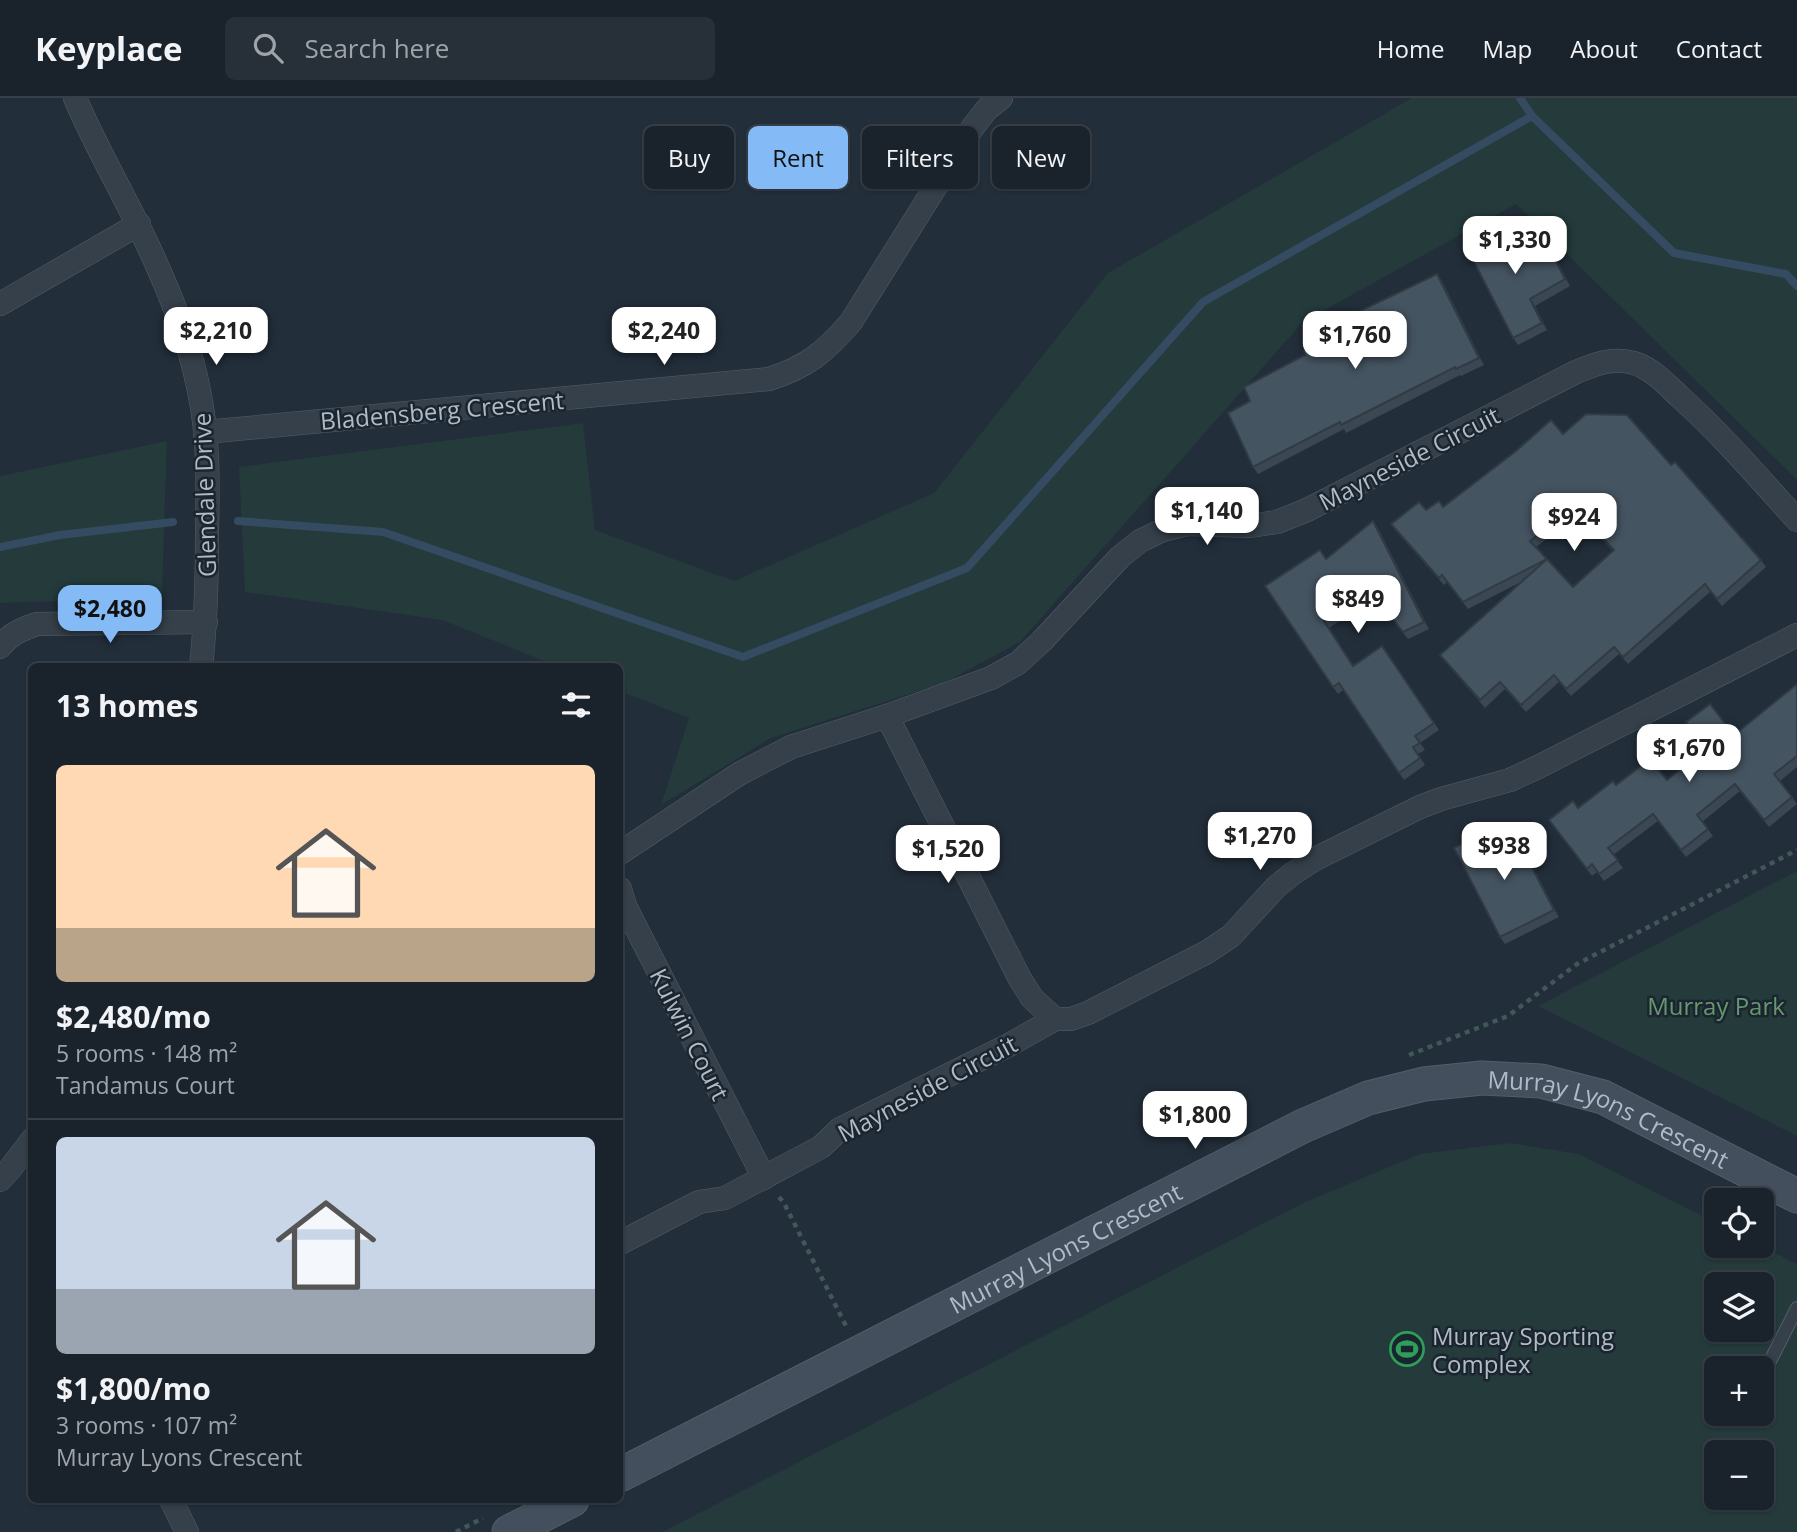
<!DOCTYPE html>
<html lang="en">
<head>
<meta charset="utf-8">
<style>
	:root { --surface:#1a222c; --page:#272f38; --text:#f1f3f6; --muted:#9fa4a9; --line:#383f48; --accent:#84bbf7 }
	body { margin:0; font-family:"Open Sans",sans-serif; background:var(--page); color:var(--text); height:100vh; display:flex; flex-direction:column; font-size:26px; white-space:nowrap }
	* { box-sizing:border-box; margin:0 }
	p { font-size:23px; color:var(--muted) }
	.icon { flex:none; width:38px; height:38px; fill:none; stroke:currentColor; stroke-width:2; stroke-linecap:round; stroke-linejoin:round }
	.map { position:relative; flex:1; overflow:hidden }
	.drawer { position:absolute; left:28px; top:565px; width:595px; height:840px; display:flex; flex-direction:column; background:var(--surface); border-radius:10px; box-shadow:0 2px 5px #0004,0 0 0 2px var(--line) }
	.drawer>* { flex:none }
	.banner { position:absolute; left:644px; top:28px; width:665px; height:63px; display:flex; gap:14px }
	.fabs { position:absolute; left:1704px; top:1090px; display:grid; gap:14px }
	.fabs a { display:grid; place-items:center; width:70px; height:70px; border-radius:10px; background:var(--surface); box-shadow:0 2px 5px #0004,0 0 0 2px var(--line); font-size:35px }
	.price { position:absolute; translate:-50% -60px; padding:0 16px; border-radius:14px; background:#fff; color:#222; font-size:23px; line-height:46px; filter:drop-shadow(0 2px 4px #0008) }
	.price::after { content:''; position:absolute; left:50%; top:42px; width:21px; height:16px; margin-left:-10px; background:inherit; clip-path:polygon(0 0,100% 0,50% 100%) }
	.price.on { background:var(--accent); color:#111 }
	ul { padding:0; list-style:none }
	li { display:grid; align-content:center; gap:14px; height:371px; padding:0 28px }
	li+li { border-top:2px solid var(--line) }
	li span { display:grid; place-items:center; height:217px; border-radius:10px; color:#555 }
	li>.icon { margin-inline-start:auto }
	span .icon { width:126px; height:126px; fill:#fffc; stroke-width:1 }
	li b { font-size:30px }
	h2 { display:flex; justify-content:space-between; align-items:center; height:84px; padding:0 28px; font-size:30px }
	.pill { padding:0 24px; border-radius:10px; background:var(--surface); box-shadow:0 2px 5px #0004,0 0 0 2px var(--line); font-size:24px; line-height:63px }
	.pill.on { background:var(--accent); color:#111 }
	header { display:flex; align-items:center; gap:42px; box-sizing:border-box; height:98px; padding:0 35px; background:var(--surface); border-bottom:2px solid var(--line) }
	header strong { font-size:33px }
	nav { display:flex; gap:38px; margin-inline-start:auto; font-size:24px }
	.search { width:490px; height:63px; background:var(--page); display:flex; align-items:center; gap:18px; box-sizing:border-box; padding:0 24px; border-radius:10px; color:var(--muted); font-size:26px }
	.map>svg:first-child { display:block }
	.green { fill:#243a3b; fill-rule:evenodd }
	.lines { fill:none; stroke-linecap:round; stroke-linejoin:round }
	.stream { stroke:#354b61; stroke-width:8 }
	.lane-casing { stroke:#535e68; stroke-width:14 }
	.street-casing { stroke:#535e68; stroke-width:24 }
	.secondary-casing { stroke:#535e68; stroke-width:35 }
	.path { stroke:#415758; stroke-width:4.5; stroke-dasharray:5 5; stroke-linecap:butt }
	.lane { stroke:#35404a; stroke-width:12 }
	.street { stroke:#35404a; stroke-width:23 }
	.secondary { stroke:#434f5d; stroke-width:33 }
	.wall { fill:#3b4853; fill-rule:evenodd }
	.shaded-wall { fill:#303b44 }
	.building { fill:#455461; stroke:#303b44; stroke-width:2 }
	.labels { text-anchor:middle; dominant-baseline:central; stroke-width:5; stroke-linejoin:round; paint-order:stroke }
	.street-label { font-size:24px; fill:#b0bbc6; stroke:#1b252f }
	.park-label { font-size:24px; fill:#67976e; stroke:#1b252f }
	.poi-label { font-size:24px; fill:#b0bbc6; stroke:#1b252f; text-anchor:start }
</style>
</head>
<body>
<header>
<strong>Keyplace</strong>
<div class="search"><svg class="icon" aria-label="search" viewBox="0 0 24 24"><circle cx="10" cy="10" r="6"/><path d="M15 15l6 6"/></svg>Search here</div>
<nav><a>Home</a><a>Map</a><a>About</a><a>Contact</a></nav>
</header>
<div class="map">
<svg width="1797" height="1434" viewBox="0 0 1797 1434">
	<rect width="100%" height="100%" fill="#222e3a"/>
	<g class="green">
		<polygon points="1412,0 1797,0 1797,382 1516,106 1303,224 1020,544 944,585 771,640 661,707 689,620 620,593 620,569 559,569 442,522 245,494 239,369 583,325 595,432 734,483 934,395 1108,175"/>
		<polygon points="167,343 162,500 0,505 0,378"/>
		<polygon points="1797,773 1797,1038 1538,908"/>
		<path d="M1510,1045L1579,1056L1717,1125V1148H1762L1797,1166V1434H662L1305,1104L1420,1056ZM1717,1186H1762V1232H1717ZM1717,1270H1762V1316H1717ZM1717,1354H1762V1400H1717Z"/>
	</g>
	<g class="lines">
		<g class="stream">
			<polyline points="1520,0 1532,18 1674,155 1786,176 1797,188"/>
			<polyline points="238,423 383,434 743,559 967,470 1203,204 1532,18"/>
			<polyline points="0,449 60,437 173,424"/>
		</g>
		<g class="lane-casing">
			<polyline id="lane" points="1762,1279 1797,1210"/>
		</g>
		<g class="street-casing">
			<g id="street">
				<path d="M75,0C100,59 134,113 159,172C176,210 191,252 199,293C209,340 208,388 207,436C207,481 206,524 201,569"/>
				<polyline points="0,206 139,126"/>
				<path d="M205,334L769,281C807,269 825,254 851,224L973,29L987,11L1001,0"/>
				<path d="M0,549C10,536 22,531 37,526L206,524"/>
				<polyline points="887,618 1020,881 1032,900 1055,921"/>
				<path d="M620,755L739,676L791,649L887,618L991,580L1018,565L1041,544L1120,459L1140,443L1163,432L1187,426L1250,428L1277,424L1307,412L1576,274C1595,266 1613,259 1634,265C1653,271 1667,287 1681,300C1723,338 1759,380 1797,422"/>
				<polyline points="620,791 626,810 764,1080"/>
				<polyline points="0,1082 10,1071 32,1042"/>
				<polyline points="620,1145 699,1104 725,1100 821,1049 840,1031 1009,947 1055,921 1071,921 1088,915 1207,854 1231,838 1276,789 1292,776 1317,760 1420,709 1441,701 1510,682 1538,669 1797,537"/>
				<polyline points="171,1402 187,1434"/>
			</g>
		</g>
		<g class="secondary-casing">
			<g id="secondary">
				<path id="s1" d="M620,1377L1303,1028L1368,1000L1424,986L1482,980L1541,983L1603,999L1797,1098"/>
				<polyline points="509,1434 572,1402"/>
			</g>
		</g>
		<g class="path">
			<polyline points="1409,957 1508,918 1577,866 1797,752"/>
			<polyline points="779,1099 784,1105 846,1228"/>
			<polyline points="456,1434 483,1420"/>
		</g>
		<use href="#lane" class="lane"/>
		<use href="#street" class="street"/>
		<use href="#secondary" class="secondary"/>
	</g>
	<g class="wall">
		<polygon points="1523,128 1539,156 1549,150 1554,157 1570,188 1535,208 1547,232 1518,247 1513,240 1500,141"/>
		<polygon points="1442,183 1484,267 1461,278 1460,277 1346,335 1344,331 1258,376 1253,369 1250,303 1305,257"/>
		<path d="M1563,336L1671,367L1761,462L1766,469L1722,508L1710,494L1628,566L1619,556L1571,598L1559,584L1526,614L1505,591L1485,610L1440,557L1523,483L1468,511L1447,484L1444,487L1396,433L1391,426L1426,412L1443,409ZM1579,416L1613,453L1573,489L1536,449Z"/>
		<polygon points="1373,423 1378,430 1429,531 1408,541 1375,500 1329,530 1353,567 1382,548 1439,632 1420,645 1425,652 1418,656 1425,667 1404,682 1343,592 1338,596 1265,488 1326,461"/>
		<polygon points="1797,586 1797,669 1780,683 1797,706 1769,729 1740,693 1702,724 1713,738 1686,759 1658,723 1613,757 1623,770 1604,783 1597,774 1592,778 1549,722 1578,710 1616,687 1667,682 1734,637"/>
		<polygon points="1513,733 1518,741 1559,819 1505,846 1500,839 1483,735 1489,746"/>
	</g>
	<g class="shaded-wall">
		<polygon points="1549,150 1554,157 1570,188 1565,181"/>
		<polygon points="1437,176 1442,183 1484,267 1479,260"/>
		<polygon points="1530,201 1535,208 1547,232 1542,225"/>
		<polygon points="1373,423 1378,430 1429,531 1424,524"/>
		<polygon points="1513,733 1518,741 1559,819 1554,812"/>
	</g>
	<g class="building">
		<polygon points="1523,128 1539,156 1549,150 1565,181 1530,201 1542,225 1513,240 1465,146 1494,132 1499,142"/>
		<polygon points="1437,176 1479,260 1456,271 1455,269 1341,327 1340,324 1253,369 1228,315 1250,303 1244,289 1305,257 1303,253 1361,224 1356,215"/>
		<polygon points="1586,316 1627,317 1671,367 1675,364 1761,462 1717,501 1705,486 1623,559 1614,549 1566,591 1554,577 1521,607 1500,584 1480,602 1440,557 1547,461 1573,489 1614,452 1574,409 1530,443 1547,461 1463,504 1442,477 1439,480 1391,426 1419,404 1426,412 1439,403 1443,409 1516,353 1551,322 1563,336"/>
		<polygon points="1373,423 1424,524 1403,534 1370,493 1324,523 1353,568 1382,548 1434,625 1415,638 1420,645 1413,649 1420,660 1399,675 1339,585 1333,589 1265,488 1320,452 1326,461"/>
		<polygon points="1797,586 1797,658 1774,676 1792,699 1764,722 1735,686 1697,717 1708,731 1681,752 1653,716 1608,750 1618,762 1599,776 1592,766 1587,771 1549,722 1573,703 1578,710 1613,683 1616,687 1650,661 1667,682 1706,650 1686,624 1710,606 1734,637"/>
		<polygon points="1513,733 1554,812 1500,839 1454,750 1483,735 1488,746"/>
	</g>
	<defs>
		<g id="stadium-ring" transform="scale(1.75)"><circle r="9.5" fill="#1b252f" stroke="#2e9e5b" stroke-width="1.5"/><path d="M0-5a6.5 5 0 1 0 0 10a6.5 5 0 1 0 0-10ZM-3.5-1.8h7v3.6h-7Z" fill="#2e9e5b"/></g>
	</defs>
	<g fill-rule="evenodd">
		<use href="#stadium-ring" x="1407" y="1251"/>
	</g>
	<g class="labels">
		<g class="street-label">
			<text transform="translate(442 312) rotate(-5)">Bladensberg Crescent</text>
			<text transform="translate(1409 360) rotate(-27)">Mayneside Circuit</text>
			<text transform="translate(204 397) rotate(-92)">Glendale Drive</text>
			<text transform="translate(690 936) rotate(63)">Kulwin Court</text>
			<text transform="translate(927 990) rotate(-28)">Mayneside Circuit</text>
			<text stroke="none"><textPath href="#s1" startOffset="1088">Murray Lyons Crescent</textPath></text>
			<text stroke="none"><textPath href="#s1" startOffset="500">Murray Lyons Crescent</textPath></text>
		</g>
		<g class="park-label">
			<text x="1716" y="907">Murray Park</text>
		</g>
		<g class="poi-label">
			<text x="1432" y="1237">Murray Sporting<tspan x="1432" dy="28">Complex</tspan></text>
		</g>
	</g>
</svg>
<div class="fabs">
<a><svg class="icon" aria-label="locate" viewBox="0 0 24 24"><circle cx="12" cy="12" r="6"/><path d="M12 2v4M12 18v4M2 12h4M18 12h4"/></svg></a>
<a><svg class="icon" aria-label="layers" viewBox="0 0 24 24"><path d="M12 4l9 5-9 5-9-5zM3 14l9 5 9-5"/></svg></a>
<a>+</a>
<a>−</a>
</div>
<b class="price" style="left:1515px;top:178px">$1,330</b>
<b class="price" style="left:216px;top:269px">$2,210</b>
<b class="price" style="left:664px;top:269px">$2,240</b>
<b class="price" style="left:1355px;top:273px">$1,760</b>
<b class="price" style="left:1207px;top:449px">$1,140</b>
<b class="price" style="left:1574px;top:455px">$924</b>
<b class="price" style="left:1358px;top:537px">$849</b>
<b class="price on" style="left:110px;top:547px">$2,480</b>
<b class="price" style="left:1689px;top:686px">$1,670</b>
<b class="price" style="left:1260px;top:774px">$1,270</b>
<b class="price" style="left:1504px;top:784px">$938</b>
<b class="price" style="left:948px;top:787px">$1,520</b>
<b class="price" style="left:1195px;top:1053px">$1,800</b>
<div class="banner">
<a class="pill">Buy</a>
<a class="pill on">Rent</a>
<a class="pill">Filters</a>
<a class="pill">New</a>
</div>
<section class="drawer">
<h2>13 homes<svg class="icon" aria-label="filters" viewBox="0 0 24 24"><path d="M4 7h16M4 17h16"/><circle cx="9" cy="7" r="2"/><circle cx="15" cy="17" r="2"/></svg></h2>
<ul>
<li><span style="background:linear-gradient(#ffd9b3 75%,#b9a48a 0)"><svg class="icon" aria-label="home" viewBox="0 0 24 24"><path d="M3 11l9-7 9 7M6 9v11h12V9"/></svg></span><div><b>$2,480/mo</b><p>5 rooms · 148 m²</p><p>Tandamus Court</p></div></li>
<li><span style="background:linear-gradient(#c9d6e8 70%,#9aa5b1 0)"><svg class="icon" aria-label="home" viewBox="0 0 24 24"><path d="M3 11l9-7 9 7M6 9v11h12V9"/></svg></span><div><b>$1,800/mo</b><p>3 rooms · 107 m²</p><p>Murray Lyons Crescent</p></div></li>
</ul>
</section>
</div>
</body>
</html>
